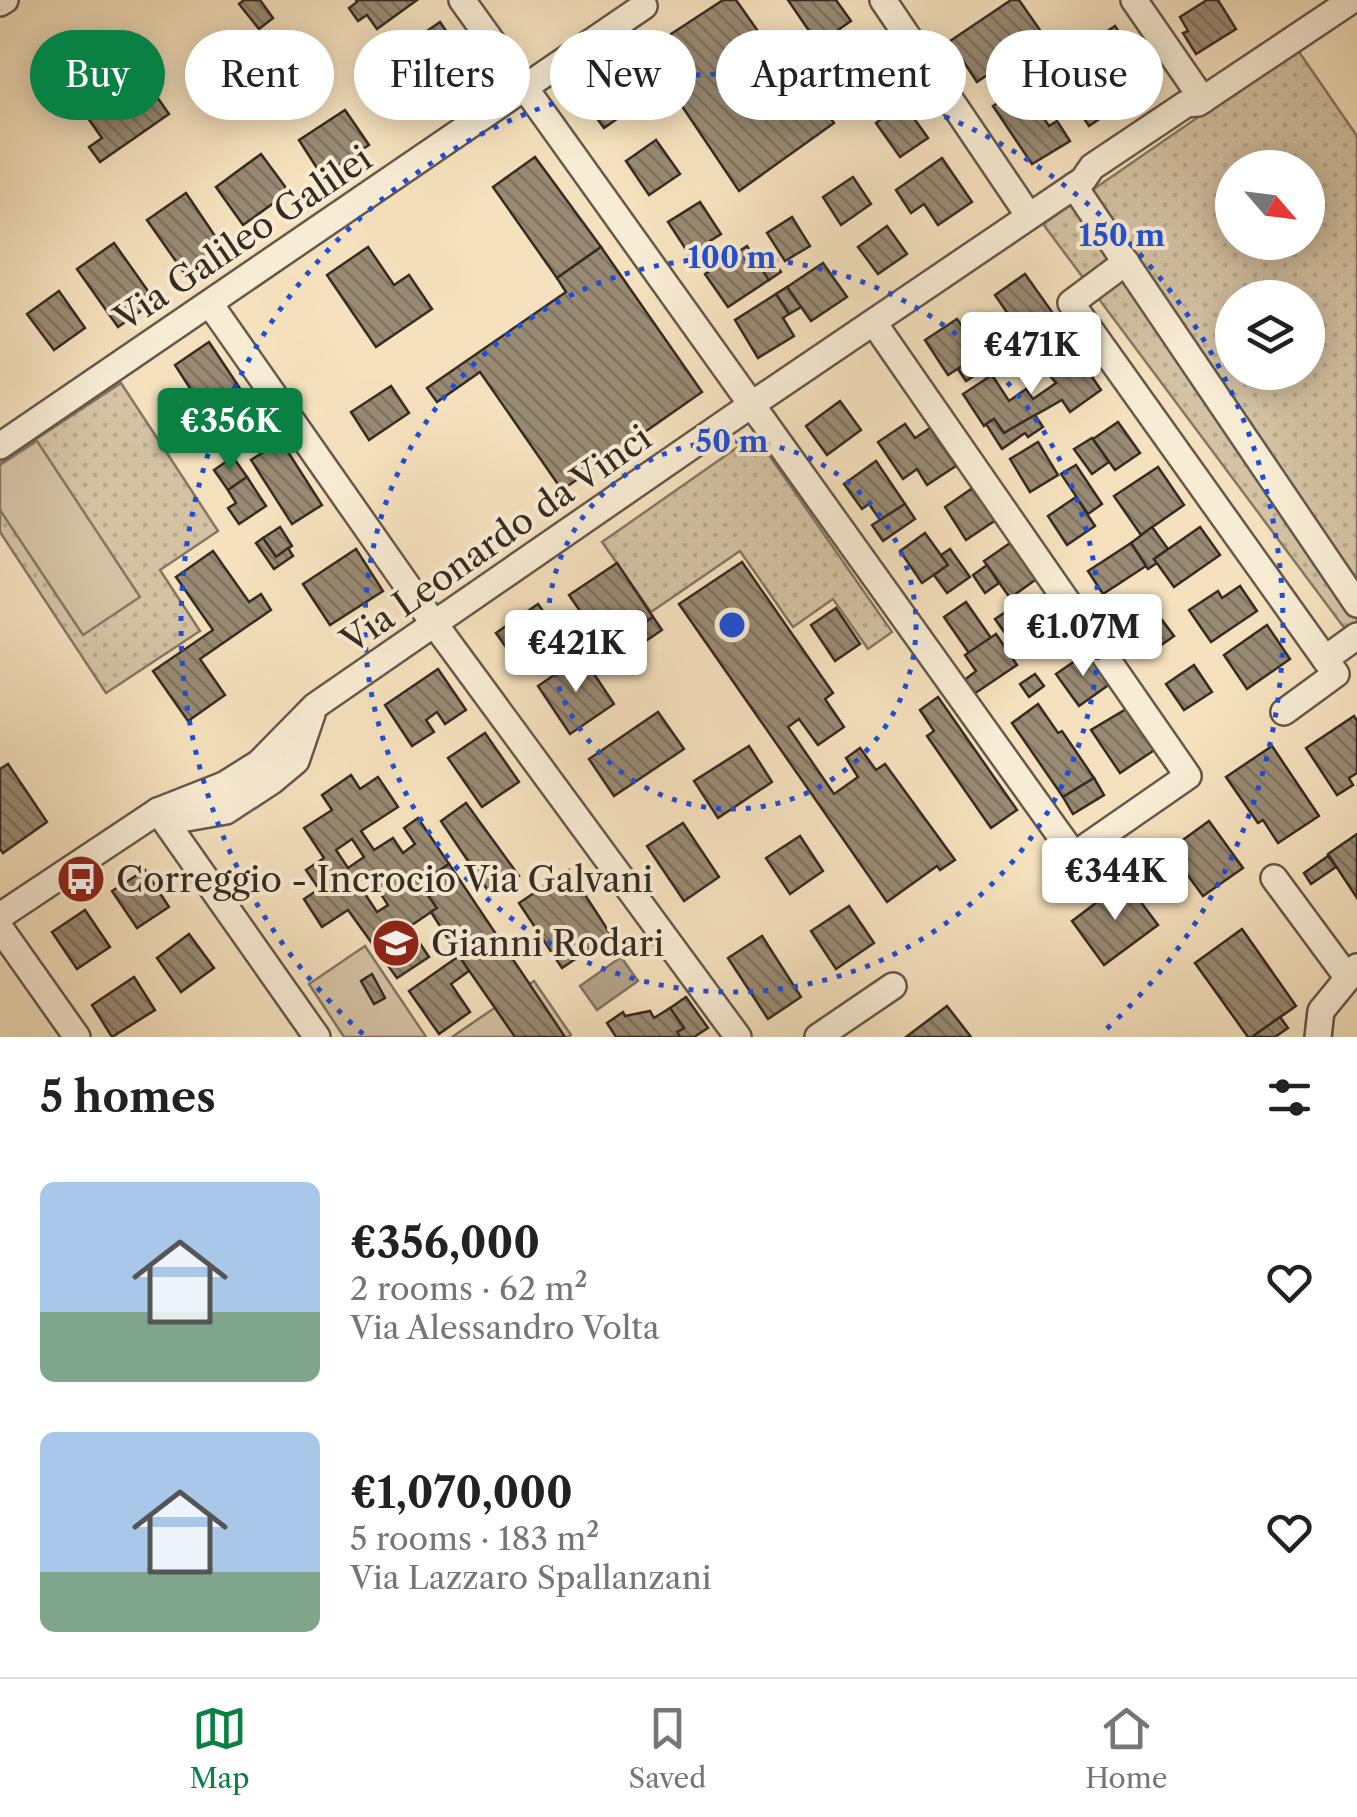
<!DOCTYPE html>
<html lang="en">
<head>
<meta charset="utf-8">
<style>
	:root { --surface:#fff; --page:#f6f6f6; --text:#222; --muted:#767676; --line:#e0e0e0; --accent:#0b8043 }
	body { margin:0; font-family:"Libre Caslon Text",serif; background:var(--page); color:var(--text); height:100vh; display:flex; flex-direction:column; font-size:38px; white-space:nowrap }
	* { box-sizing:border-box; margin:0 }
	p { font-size:32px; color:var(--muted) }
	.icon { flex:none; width:55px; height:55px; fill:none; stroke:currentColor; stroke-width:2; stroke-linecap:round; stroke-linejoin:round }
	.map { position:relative; height:1037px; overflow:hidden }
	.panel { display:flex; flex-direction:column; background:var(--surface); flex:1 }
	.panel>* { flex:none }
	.banner { position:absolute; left:30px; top:30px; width:1298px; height:90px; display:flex; gap:20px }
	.needle { width:65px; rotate:118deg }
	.tools { position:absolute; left:1215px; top:150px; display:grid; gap:20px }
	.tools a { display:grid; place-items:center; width:110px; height:110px; border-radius:50%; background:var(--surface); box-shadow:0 5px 25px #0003; font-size:50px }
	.price { position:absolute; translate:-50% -85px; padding:0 22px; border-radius:10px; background:#fff; color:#222; font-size:32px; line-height:65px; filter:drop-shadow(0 2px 5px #0008) }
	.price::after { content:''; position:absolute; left:50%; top:60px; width:30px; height:22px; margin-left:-15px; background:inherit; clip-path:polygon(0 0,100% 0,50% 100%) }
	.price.selected { background:var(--accent); color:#fff }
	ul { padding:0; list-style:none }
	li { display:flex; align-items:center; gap:30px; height:250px; padding:0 40px }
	li span { display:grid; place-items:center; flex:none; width:280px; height:200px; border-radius:15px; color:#555 }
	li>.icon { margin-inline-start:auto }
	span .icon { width:120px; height:120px; fill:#fffc; stroke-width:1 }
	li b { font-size:42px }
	h2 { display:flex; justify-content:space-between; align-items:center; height:120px; padding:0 40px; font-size:42px }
	.chip { padding:0 35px; border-radius:45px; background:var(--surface); box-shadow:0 5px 25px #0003; font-size:35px; line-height:90px }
	.chip.selected { background:var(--accent); color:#fff }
	.tab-bar { display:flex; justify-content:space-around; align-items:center; height:140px; border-top:2px solid var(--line); background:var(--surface); font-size:28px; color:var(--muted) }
	.tab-bar a { display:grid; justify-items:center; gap:5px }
	.tab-bar .selected { color:var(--accent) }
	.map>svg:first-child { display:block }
	.grass { fill:url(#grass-dots); stroke:#847663; stroke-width:2.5; fill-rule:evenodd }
	.park { fill:#d4c2a3; stroke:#847663; stroke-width:2.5 }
	.water { fill:#b4a389; stroke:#817360; stroke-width:2.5 }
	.building { fill:url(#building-back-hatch); stroke:#352b23; stroke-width:2.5; fill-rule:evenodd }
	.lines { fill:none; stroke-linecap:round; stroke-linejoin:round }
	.minor-casing { stroke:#65584a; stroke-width:30 }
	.minor { stroke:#f8ecd4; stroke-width:25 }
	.ring { fill:none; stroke:#1d4ed8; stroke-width:5; stroke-dasharray:5 10 }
	.labels { text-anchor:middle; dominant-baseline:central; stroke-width:8; stroke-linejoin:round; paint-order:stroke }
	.street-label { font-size:35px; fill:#352b23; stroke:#f8ecd4 }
	.poi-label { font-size:35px; fill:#352b23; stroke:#f8ecd4; text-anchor:start }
	.centre { fill:#1d4ed8; stroke:#f8ecd4; stroke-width:5 }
	.ring-label { font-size:30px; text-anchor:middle; font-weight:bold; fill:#1d4ed8; stroke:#f8ecd4; stroke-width:8; stroke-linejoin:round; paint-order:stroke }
</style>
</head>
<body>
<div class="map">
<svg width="1357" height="1037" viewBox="0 0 1357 1037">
	<defs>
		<pattern id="grass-dots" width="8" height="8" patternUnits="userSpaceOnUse" patternTransform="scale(2.5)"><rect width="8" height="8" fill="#d4c2a3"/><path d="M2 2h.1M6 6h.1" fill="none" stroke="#b7a78c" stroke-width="1.8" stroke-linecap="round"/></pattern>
		<pattern id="building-back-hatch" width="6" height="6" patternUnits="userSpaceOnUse" patternTransform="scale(2.5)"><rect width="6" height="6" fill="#998a73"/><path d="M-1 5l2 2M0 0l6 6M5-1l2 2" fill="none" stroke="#7e715e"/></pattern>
	</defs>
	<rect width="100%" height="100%" fill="#f5e1bd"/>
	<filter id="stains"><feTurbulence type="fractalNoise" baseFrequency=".002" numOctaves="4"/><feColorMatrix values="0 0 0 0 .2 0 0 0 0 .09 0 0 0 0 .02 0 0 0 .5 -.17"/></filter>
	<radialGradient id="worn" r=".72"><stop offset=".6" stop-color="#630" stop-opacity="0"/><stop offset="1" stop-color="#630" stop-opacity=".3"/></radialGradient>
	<g class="grass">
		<path d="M1297,49L1357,136V645L1043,224ZM1232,168H1308V242H1232ZM1232,298H1308V372H1232Z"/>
		<polygon points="121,383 218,531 160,570 200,631 106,693 0,532 0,463"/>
		<polygon points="755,435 892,632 868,649 833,599 793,627 740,551 651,612 602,542"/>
	</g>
	<g class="park">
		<polygon points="37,441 140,597 83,635 0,510 0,465"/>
		<polygon points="365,946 426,1037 344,1037 309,984"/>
		<polygon points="534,981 571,1035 568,1037 452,1037"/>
	</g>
	<polygon class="water" points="621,957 638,981 597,1010 580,986"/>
	<g class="building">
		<polygon points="244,0 260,0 273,18 259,29 239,4"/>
		<polygon points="356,0 417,0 377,29 367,15 358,21 349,8 357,2"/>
		<polygon points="723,0 736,0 805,98 812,93 834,123 739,191 645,51"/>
		<polygon points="788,0 836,0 851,21 818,44"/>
		<polygon points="1011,0 1019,0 1044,36 977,82 950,41"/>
		<polygon points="1207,0 1218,0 1236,29 1196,54 1183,33 1188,31 1180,17"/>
		<polygon points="440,22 469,65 442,83 439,79 394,109 369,71"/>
		<polygon points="1115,26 1153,83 1089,126 1065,90 1076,83 1061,61"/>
		<polygon points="865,44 890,83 856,106 830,67"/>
		<polygon points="109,65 140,109 157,97 169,114 100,162 89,147 102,138 70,93"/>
		<polygon points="609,72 634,107 604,128 579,94"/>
		<polygon points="1032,80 1045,100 1036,106 1049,126 1057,121 1070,141 1032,164 993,106"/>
		<polygon points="903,103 928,138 900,157 876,123"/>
		<polygon points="345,110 369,145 322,176 299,140"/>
		<polygon points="656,140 680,174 649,195 626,161"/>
		<polygon points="261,154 289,192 243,225 216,187"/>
		<polygon points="535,157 601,247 557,278 493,187"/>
		<polygon points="942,158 972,202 938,225 924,204 911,213 896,190"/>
		<polygon points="853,177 871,204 841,225 823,197"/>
		<polygon points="186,193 225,251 187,277 147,220"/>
		<polygon points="700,202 721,234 689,254 668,222"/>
		<polygon points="792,217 810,246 785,261 767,233"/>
		<polygon points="887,226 907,254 878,274 858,247"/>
		<polygon points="114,243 155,301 118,327 77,269"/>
		<polygon points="747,246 769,280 728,307 705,274"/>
		<polygon points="368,247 394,285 409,275 432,309 376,347 327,275"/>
		<polygon points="601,247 702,392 562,490 480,372 437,402 427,388 566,292 557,278"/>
		<polygon points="768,253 781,272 769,280 756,261"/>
		<polygon points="823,263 847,297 811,321 787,287"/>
		<polygon points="1025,274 1059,322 1028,343 995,295"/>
		<polygon points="787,287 801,307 789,314 776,294"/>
		<polygon points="59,291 85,328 54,350 27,314"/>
		<polygon points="776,294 789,314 783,318 794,336 758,358 735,320"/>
		<polygon points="957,319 981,354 948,375 925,340"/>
		<polygon points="1015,323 1028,343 1017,351 1004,331"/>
		<polygon points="209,342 245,396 210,419 175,365"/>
		<polygon points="976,356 985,369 966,381 958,369"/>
		<polygon points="1079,358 1101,390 1070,412 1062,400 1004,433 994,419 984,426 963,394 992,375 1009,401 1026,389 1033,399 1056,383 1051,377"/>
		<polygon points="391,386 409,413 369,440 351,412"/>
		<polygon points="840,401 861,430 827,455 806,426"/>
		<polygon points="1035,415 1043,427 1028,437 1025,433 1002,449 986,424 994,419 1004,433"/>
		<polygon points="1118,422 1140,453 1115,470 1093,439"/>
		<polygon points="905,424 915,438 930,428 956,466 927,485 917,469 903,479 878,442"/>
		<polygon points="1092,438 1109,462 1092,474 1074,449"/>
		<polygon points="281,441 322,505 292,524 251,460"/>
		<polygon points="1038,442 1058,475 1030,492 1010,459"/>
		<polygon points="233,457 247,477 228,490 214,470"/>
		<polygon points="876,461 905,504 880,520 869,504 862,509 844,484"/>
		<polygon points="1076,465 1102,504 1088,514 1061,474"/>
		<polygon points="1158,467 1184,505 1141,535 1114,496"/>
		<polygon points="247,477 266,506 239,524 228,508 236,503 228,490"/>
		<polygon points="974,487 996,520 966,540 945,507"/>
		<polygon points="1076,497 1095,526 1067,545 1048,516"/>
		<polygon points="905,504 915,519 883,541 872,525"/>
		<polygon points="280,527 292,546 276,557 263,538"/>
		<polygon points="1152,527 1168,549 1154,559 1157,563 1148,569 1131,543"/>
		<polygon points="1200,527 1220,555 1174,587 1154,559"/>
		<polygon points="925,533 948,565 922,583 900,551"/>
		<polygon points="263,538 276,557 288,548 293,556 274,569 256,543"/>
		<polygon points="1013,541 1038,578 1010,598 984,561"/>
		<polygon points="1131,543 1146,566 1103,594 1088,571"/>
		<polygon points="356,549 383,591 330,625 303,584"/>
		<polygon points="950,549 970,577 947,593 934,575 948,565 941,555"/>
		<polygon points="213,551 249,602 261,594 271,610 200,659 225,695 188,721 153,671 213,630 176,577"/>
		<polygon points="742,562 833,693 825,699 844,727 818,745 799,719 788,727 834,794 858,777 846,758 860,748 876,770 885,764 955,860 940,870 937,866 887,902 679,604"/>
		<polygon points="617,563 653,617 625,636 619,627 600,640 569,595"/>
		<polygon points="987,565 999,583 985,593 973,575"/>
		<polygon points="1240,586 1257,611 1211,642 1189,610 1218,591 1222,598"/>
		<polygon points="1052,596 1074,630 1045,649 1023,615"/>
		<polygon points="966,602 991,638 969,653 944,617"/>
		<polygon points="538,604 562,638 520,667 496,633"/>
		<polygon points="1013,607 1025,623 1007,636 995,619"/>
		<polygon points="836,608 860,644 835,661 811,625"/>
		<polygon points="1153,608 1174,636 1147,655 1126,628"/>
		<polygon points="653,617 662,630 634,649 625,636"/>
		<polygon points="1267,625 1290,659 1247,689 1224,655"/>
		<polygon points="996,634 1017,665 971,696 962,682 976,671 965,655"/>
		<polygon points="1088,652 1110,684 1079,706 1056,674"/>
		<polygon points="582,656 614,704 570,734 538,686"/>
		<polygon points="1194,665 1212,692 1184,710 1166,684"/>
		<polygon points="438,669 466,710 445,724 437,712 426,720 434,732 412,746 385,705"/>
		<polygon points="1035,674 1044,686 1029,697 1020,684"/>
		<polygon points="938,697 1017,810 991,828 927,736 934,731 920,710"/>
		<polygon points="1038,704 1058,733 1062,731 1094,778 1063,797 1012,723"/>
		<polygon points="1128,708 1156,749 1120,773 1091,730"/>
		<polygon points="658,712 684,749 614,796 589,759"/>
		<polygon points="1354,716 1357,721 1357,773 1349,778 1353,785 1337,795 1306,748"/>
		<polygon points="485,733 519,782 482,807 448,758"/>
		<polygon points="749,746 772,782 718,818 694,781"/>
		<polygon points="1272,746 1319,816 1278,843 1263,820 1258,823 1226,777"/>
		<polygon points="8,764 47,822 3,853 0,849 0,769"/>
		<path d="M351,775L360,789L378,777L398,807L361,831L374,850L393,838L403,853L415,844L404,828L418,818L449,864L420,884L437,908L409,927L429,957L397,978L348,910L322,927L304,899L319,889L306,870L324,858L304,828L332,810L322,795ZM352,839L364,857L348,868L336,850ZM376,870L384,883L377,888L388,905L377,912L357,882Z"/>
		<polygon points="1094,778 1104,795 1073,814 1063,797"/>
		<polygon points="466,803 519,876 491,895 441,821"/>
		<polygon points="1209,821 1243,868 1203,896 1169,850"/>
		<polygon points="683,823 719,877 684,901 647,846"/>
		<polygon points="1357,834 1357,898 1328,854"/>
		<polygon points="800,836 823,871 790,894 766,858"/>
		<polygon points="1328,856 1336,867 1311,884 1304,873"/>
		<polygon points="449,864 565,1037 515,1037 459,956 431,912 437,908 420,884"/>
		<polygon points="145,870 169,907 137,928 112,891"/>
		<polygon points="569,870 611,935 562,968 519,903"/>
		<polygon points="1125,881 1158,925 1104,965 1072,921"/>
		<polygon points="849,906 874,943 836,969 811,931"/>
		<polygon points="85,910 110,947 77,969 52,932"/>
		<polygon points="1242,929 1296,1006 1252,1037 1248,1037 1195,963"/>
		<polygon points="189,934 214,968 181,992 157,958"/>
		<polygon points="762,936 801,997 768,1019 728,958"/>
		<polygon points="459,956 469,971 451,984 470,1012 439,1034 409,991"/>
		<polygon points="372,974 385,998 374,1004 361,981"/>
		<polygon points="134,977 155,1010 112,1037 92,1005"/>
		<polygon points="686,997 708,1028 694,1037 680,1037 677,1032 684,1028 670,1008"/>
		<polygon points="947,1006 971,1037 906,1037"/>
		<polygon points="670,1008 684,1028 677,1032 680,1037 616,1037 607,1023 623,1012 625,1016 650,1011 654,1018"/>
		<polygon points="1280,1017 1288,1028 1275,1037 1252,1037"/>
	</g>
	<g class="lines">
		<g class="minor-casing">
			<g id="minor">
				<polyline points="462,0 1074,855 1188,776 874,323"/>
				<polyline points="883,0 1029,216"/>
				<polyline points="1134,0 1203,100"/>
				<polyline points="0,3 5,0"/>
				<polyline points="1074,186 1357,604"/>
				<polyline points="1126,262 1071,303 1325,659 1357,636"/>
				<polyline points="210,304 425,611 738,1037"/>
				<polyline points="0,446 644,6"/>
				<polyline points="1284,712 1336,674 1325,659"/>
				<polyline points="158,811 317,1037"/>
				<polyline points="158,811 181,819 226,811 272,781 296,761 312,714"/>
				<polyline points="1274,878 1348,978"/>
				<polyline points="0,916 158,811 224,785 259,763 315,706 751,405 1083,180 1092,167 1186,104 1198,103 1352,0"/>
				<polyline points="0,928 77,1037"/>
				<polyline points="818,1037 893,986"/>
				<polyline points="1318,1037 1321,1011 1357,967"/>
			</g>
		</g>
		<use href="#minor" class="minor"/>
	</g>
	<g class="ring">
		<circle cx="732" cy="625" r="184"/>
		<circle cx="732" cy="625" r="367"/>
		<path d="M363 1034A551 551 0 1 1 1101 1034"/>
	</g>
	<defs>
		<g id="bus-disc" transform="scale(2.5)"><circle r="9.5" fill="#8f2418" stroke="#f8ecd4"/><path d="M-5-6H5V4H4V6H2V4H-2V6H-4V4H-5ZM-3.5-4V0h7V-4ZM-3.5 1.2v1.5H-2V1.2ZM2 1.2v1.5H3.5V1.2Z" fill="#fff"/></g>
		<g id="school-disc" transform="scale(2.5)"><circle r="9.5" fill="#8f2418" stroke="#f8ecd4"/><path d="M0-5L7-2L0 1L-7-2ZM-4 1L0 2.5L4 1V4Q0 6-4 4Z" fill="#fff"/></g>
	</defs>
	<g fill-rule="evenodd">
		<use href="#bus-disc" x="81" y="879"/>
		<use href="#school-disc" x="396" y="943"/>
	</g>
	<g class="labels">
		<g class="street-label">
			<text transform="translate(243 238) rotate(-34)">Via Galileo Galilei</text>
			<text transform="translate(496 539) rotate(-35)">Via Leonardo da Vinci</text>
		</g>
		<g class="poi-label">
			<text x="116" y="879">Correggio - Incrocio Via Galvani</text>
			<text x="431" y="943">Gianni Rodari</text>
		</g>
	</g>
	<circle cx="732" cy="625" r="15" class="centre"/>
	<g class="ring-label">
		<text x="1122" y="246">150 m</text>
		<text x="732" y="268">100 m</text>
		<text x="732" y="452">50 m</text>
	</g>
	<rect width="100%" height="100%" filter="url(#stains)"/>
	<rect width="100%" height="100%" fill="url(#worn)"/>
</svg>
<div class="tools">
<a><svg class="needle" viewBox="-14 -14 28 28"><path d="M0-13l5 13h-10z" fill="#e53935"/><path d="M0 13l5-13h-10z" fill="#767676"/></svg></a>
<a><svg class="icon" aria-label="layers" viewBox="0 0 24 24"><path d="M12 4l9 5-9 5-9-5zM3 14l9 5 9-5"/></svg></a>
</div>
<b class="price" style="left:1031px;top:397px">€471K</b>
<b class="price selected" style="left:230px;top:473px">€356K</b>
<b class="price" style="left:1083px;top:679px">€1.07M</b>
<b class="price" style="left:576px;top:695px">€421K</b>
<b class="price" style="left:1115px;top:923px">€344K</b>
<div class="banner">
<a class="chip selected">Buy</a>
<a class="chip">Rent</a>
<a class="chip">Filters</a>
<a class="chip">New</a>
<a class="chip">Apartment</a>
<a class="chip">House</a>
</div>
</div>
<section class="panel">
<h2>5 homes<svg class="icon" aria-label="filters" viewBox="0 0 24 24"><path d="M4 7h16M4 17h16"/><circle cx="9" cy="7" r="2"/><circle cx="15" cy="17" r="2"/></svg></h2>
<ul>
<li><span style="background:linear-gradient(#a9c7e8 65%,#7fa58c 0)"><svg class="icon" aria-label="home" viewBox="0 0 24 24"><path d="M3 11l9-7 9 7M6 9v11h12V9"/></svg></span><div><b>€356,000</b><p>2 rooms · 62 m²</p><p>Via Alessandro Volta</p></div><svg class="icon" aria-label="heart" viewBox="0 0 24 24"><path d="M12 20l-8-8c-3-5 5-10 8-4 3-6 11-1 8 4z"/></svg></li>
<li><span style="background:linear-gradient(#a9c7e8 70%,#7fa58c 0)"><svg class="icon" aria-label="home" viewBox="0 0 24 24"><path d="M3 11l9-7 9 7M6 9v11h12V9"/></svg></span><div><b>€1,070,000</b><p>5 rooms · 183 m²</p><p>Via Lazzaro Spallanzani</p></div><svg class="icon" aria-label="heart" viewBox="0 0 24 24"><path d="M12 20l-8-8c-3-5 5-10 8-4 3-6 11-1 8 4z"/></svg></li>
</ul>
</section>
<nav class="tab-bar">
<a class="selected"><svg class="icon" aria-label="map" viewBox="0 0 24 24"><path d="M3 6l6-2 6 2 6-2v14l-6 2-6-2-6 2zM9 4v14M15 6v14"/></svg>Map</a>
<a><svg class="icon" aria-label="saved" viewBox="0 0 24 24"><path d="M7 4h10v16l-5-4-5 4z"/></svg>Saved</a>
<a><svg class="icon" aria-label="home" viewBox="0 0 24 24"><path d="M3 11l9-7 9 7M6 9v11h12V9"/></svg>Home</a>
</nav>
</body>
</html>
